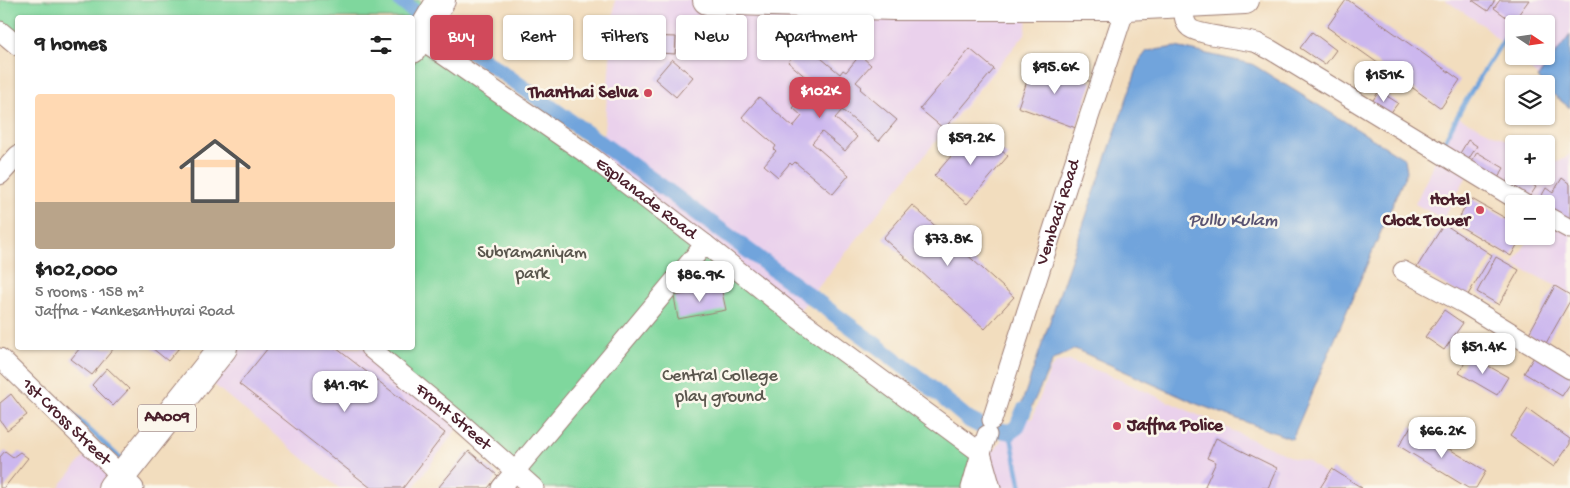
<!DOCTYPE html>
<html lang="en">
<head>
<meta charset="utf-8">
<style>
	:root { --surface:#fff; --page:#f6f6f6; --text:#222; --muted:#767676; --accent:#d1495b }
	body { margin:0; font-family:"Gochi Hand",sans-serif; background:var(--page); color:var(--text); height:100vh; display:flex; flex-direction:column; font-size:19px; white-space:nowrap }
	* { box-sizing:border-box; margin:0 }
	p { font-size:16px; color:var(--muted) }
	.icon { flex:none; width:28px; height:28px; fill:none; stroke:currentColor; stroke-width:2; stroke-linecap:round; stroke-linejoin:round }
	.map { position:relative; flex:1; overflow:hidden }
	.drawer { position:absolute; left:15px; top:15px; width:400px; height:335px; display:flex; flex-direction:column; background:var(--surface); border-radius:5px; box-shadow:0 1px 4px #0004 }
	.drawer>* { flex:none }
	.banner { position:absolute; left:430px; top:15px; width:475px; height:45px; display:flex; gap:10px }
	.needle { width:32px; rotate:103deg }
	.controls { position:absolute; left:1505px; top:15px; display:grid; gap:10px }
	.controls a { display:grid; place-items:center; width:50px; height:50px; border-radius:5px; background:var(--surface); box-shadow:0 1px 4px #0004; font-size:25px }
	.price { position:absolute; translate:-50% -42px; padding:0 11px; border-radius:10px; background:#fff; color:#222; font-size:16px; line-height:32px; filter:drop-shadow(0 1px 2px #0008) }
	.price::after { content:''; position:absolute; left:50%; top:30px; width:15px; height:11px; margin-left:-8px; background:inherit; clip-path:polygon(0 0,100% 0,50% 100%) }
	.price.active { background:var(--accent); color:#fff }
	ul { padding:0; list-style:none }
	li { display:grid; align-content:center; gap:10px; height:265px; padding:0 20px }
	li span { display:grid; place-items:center; height:155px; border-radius:5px; color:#555 }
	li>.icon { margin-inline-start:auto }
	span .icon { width:90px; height:90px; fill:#fffc; stroke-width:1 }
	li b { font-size:21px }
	h2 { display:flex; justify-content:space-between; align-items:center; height:60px; padding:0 20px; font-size:21px }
	.tag { padding:0 18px; border-radius:5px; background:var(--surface); box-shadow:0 1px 4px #0004; font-size:18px; line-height:45px }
	.tag.active { background:var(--accent); color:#fff }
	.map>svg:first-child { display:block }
	.built { fill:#ead1ec }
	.green { fill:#7fd79d; stroke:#647b64 }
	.water { fill:#71a4dc; stroke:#5e6284 }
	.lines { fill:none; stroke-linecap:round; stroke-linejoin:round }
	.stream { stroke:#71a4dc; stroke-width:4.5 }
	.canal { stroke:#71a4dc; stroke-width:16 }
	.building { fill:#ccb7ee }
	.minor-casing { stroke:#9e7e74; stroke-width:21 }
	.highway-casing { stroke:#9e7e74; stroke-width:30 }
	.minor { stroke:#fff; stroke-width:19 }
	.highway { stroke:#fff; stroke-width:28 }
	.poi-dot { fill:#d1495b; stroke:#fbf7ec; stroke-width:2 }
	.labels { text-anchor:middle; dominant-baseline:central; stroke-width:5; stroke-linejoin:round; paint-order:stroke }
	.shield { fill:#fbf7ec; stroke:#7f6065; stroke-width:1 }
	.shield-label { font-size:16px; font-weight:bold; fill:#4a1f2b }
	.poi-label { font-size:18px; font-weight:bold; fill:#4a1f2b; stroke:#fbf7ec; text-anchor:end }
	.street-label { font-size:18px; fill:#4a1f2b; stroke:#fbf7ec }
	.park-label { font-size:18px; fill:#5a564d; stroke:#fbf7ec }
	.water-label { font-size:19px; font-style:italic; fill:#5a5472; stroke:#fbf7ec }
</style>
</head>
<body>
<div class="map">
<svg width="1570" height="488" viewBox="0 0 1570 488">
	<rect width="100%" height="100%" fill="#fbf7ec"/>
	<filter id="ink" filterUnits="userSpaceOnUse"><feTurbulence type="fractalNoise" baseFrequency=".02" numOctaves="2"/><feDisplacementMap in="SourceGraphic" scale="10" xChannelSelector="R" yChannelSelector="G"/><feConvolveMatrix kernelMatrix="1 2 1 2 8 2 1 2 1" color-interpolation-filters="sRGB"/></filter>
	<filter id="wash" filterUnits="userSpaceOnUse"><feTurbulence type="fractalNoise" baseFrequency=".0096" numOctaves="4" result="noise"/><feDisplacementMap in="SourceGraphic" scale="20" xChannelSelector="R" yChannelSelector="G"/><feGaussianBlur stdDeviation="1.12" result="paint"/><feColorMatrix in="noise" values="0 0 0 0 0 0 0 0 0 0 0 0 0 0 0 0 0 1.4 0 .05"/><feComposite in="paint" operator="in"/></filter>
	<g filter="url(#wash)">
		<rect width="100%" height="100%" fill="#f2ddbe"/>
		<g class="built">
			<polygon points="615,0 707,0 1027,19 1025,34 931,147 795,316 590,156 600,145 604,133"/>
			<polygon points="1445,0 1570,0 1570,35 1538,77 1516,56 1546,56 1546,24 1514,24 1514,54 1484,26"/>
			<polygon points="1456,116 1514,144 1514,176 1546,176 1546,160 1557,162 1564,159 1570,154 1570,293 1513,264 1531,236 1546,236 1546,204 1524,204 1469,172 1443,219 1415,204"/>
			<polygon points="223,348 370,348 461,423 413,488 339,488 201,374"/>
			<polygon points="1070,361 1107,374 1293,458 1308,461 1343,488 991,488 990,451 996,449 1015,417 1032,419 1050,370 1057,362"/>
			<polygon points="92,447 134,488 58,488"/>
		</g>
		<polygon class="green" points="0,0 419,0 433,12 419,38 981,453 971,488 534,488 370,348 412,348 412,18 18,18 17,46 0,31"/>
		<g class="water">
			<polygon points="1570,35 1570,108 1556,97 1546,87 1546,84 1543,84 1538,77"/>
			<polygon points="1176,47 1252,64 1405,159 1407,171 1292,439 1197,404 1075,349 1053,360 1029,412 1020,408 1140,60 1147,51"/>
		</g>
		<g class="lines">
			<g class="stream">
				<polyline points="1546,54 1553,57"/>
				<path d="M1442,147C1460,107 1483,72 1507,35L1514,38"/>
				<polyline points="57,400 121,459 123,457"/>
				<polyline points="1010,432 1021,488"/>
			</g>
			<polyline class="canal" points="400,0 421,17 493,66 665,189 876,345 924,382 969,420 983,427 1010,432 1017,427 1024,410"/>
		</g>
		<g id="blocks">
			<g class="building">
				<polygon points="1346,0 1348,0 1460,80 1441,108 1327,27"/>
				<polygon points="1472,0 1495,0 1488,11"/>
				<polygon points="1500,0 1529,0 1513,22 1494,8"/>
				<polygon points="1312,32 1336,50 1325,65 1300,48"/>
				<polygon points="646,36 676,37 675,54 645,52"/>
				<polygon points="803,43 840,74 843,70 846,72 860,55 871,65 856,82 862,87 860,89 897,120 879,141 842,110 835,118 857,137 845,151 822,132 812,143 849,175 833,194 795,162 792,165 790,163 778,177 764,165 776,151 774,149 776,146 742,117 759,97 793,127 802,116 793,108 804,95 814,103 823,92 788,62"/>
				<polygon points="970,49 994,69 944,129 920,109"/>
				<polygon points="672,59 693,77 676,97 655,79"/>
				<polygon points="1033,64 1092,82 1076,128 1018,107"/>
				<polygon points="1379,91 1398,103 1389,115 1371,103"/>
				<polygon points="975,128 1008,156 967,204 934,176"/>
				<polygon points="1468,140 1477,146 1468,160 1459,155"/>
				<polygon points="1477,152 1504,168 1498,178 1472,162"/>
				<polygon points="1514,171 1514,176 1519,176 1536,187 1527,201 1504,187"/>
				<polygon points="1562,178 1570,184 1570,221 1546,207 1546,204 1538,202 1546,188 1553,193"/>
				<polygon points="1470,198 1514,223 1514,236 1522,236 1511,256 1456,224"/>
				<polygon points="912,205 1014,297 985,329 883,238"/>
				<polygon points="1444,224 1492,255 1466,298 1417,267"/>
				<polygon points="1496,257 1519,270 1499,305 1477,292"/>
				<polygon points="1555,286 1570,295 1570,301 1545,345 1528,335"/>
				<polygon points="721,287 726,310 678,319 674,296"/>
				<polygon points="1444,310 1463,323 1444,350 1425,337"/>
				<polygon points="80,348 114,348 92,375 71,359"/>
				<polygon points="152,348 179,348 168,361"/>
				<polygon points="268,348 336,348 445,433 403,488 371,488 239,384"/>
				<polygon points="1537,352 1570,372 1570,384 1562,396 1524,373"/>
				<polygon points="1469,355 1508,377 1497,395 1459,373"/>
				<polygon points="107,368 129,389 113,406 92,385"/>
				<polygon points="11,394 27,415 7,430 0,420 0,403"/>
				<polygon points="1528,409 1570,439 1570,444 1554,467 1510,436"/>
				<polygon points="1411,426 1486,471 1476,488 1468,488 1399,446"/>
				<polygon points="1216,438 1277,468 1268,488 1204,488 1216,462 1207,458"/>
				<polygon points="5,451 13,457 20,452 28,458 4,488 0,488 0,457"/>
				<polygon points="469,451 498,476 488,488 438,488"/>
				<polygon points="1332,469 1359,486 1362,488 1320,488"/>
			</g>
		</g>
	</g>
	<g filter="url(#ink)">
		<use href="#blocks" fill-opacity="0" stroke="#9e7e74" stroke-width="1"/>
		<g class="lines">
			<g class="minor-casing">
				<g id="minor">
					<path d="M1183,3C1184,10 1183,20 1188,26C1194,35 1243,39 1257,43C1261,45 1266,48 1271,50L1524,204"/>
					<polyline points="0,31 18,46"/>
					<path id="s1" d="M419,38L590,156L705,244L795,316L981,453L971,488"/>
					<polyline points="0,175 18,155"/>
					<polyline points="1546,216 1570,229"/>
					<polyline points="1403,271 1463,303 1570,369"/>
					<path id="s2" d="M370,348L461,423L534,488"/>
					<path id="s3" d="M0,358L134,488"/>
					<path id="s4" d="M992,420L1089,117L1126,6"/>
					<polyline points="987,435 981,453 991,488"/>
					<polyline points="501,488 705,244"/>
				</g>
			</g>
			<g class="highway-casing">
				<g id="highway">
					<polyline points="707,0 893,6 1126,6 1245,0"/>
					<polyline points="412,49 441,0"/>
					<polyline points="112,488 223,348"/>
				</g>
			</g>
			<use href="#minor" class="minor"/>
			<use href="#highway" class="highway"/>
		</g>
	</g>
	<g class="poi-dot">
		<circle cx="648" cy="93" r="5"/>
		<circle cx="1480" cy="210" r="5"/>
		<circle cx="1117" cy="426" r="5"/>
	</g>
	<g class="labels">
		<rect class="shield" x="138" y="404.5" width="58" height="27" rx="4"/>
		<g class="shield-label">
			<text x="167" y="418">AA009</text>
		</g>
		<g class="poi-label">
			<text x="638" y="93">Thanthai Selva</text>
			<text x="1470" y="200">Hotel<tspan x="1470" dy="21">Clock Tower</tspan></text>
			<text x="1127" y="426" text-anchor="start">Jaffna Police</text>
		</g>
		<g class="street-label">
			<text stroke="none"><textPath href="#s1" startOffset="278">Esplanade Road</textPath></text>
			<text stroke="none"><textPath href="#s4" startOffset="218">Vembadi Road</textPath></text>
			<text stroke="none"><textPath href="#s2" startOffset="108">Front Street</textPath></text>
			<text stroke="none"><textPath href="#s3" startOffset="92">1st Cross Street</textPath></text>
		</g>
		<g class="park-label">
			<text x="532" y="253">Subramaniyam<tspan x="532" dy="21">park</tspan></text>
			<text x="720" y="376">Central College<tspan x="720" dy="21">play ground</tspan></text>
		</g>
		<g class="water-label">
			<text x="1233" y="221">Pullu Kulam</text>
		</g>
	</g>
</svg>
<div class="controls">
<a><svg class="needle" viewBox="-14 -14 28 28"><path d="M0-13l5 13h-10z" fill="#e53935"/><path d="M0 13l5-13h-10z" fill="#767676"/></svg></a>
<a><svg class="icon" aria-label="layers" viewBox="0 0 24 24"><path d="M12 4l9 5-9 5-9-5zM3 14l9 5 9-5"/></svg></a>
<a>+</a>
<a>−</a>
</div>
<b class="price" style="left:1055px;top:95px">$95.6K</b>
<b class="price" style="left:1384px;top:103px">$151K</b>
<b class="price active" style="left:820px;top:119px">$102K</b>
<b class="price" style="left:971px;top:166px">$59.2K</b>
<b class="price" style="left:948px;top:267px">$73.8K</b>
<b class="price" style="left:700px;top:303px">$86.9K</b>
<b class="price" style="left:1483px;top:375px">$51.4K</b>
<b class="price" style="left:345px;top:413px">$41.9K</b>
<b class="price" style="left:1442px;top:459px">$66.2K</b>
<div class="banner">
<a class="tag active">Buy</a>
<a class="tag">Rent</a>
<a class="tag">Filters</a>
<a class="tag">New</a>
<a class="tag">Apartment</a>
</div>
<section class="drawer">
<h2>9 homes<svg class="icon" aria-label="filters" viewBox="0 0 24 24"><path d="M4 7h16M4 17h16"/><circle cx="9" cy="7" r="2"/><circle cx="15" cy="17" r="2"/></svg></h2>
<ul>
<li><span style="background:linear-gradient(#ffd9b3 70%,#b9a48a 0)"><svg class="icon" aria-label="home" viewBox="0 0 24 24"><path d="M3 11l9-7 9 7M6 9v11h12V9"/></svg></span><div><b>$102,000</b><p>5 rooms · 158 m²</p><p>Jaffna - Kankesanthurai Road</p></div></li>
</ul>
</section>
</div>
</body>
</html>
